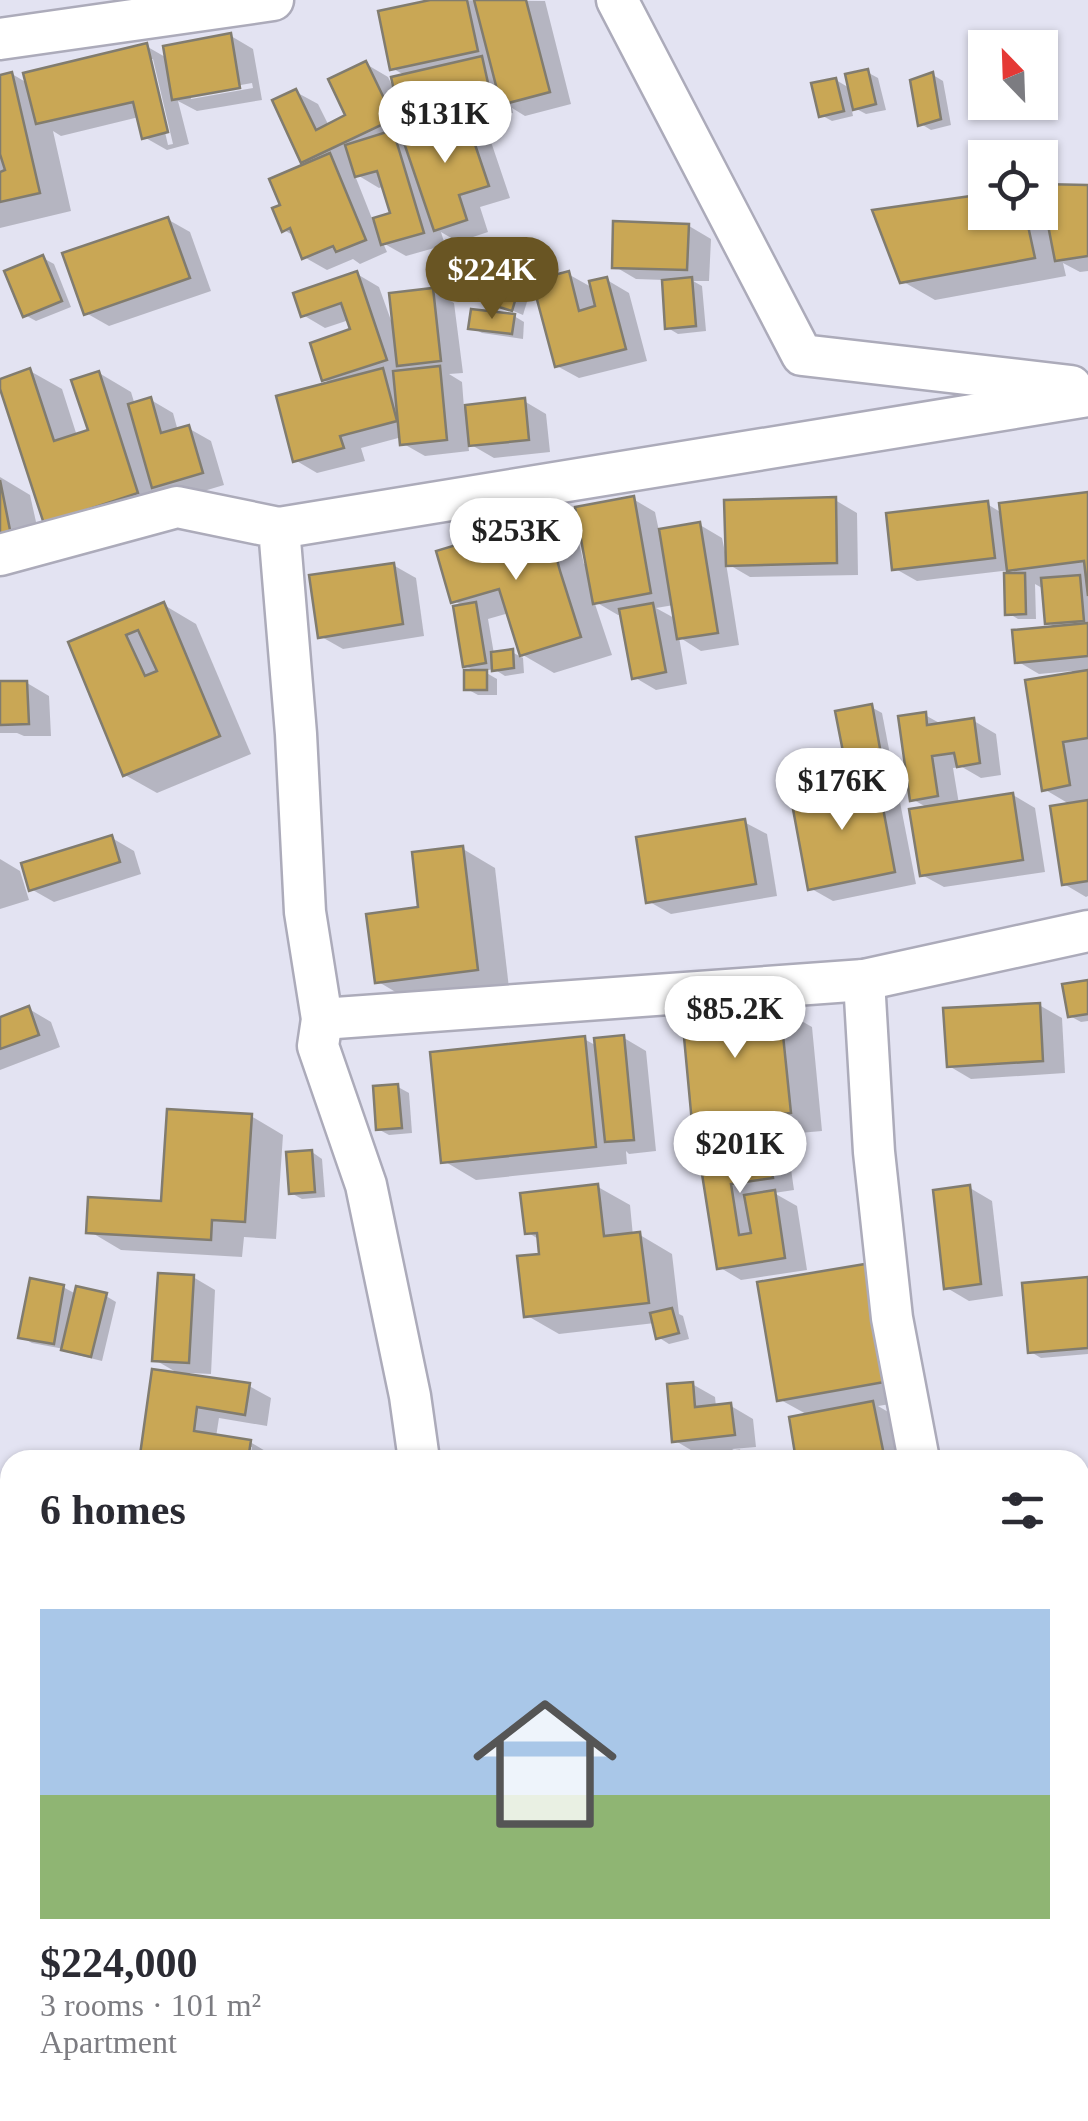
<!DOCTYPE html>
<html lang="en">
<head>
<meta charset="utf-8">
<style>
	:root { --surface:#fff; --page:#f2f2f3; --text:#2b2b33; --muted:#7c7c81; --accent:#695523 }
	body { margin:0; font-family:Georgia,serif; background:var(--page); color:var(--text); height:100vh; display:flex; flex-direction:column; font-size:38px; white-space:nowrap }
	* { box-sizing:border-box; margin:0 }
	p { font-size:32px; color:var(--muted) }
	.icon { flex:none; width:55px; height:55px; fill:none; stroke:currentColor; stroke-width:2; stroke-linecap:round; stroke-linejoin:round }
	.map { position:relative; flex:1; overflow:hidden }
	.details { position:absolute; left:0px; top:1450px; width:1090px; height:672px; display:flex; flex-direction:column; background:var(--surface); border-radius:30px 30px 0 0; box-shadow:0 2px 8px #0004 }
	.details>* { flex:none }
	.needle { width:65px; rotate:337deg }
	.controls { position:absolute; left:968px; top:30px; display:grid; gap:20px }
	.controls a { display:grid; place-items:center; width:90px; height:90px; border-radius:0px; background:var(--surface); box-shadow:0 2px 8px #0004; font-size:50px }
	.price { position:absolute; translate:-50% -85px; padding:0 22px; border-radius:35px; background:#fff; color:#222; font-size:32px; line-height:65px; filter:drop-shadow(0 2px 5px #0008) }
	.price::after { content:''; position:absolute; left:50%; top:60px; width:30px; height:22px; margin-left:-15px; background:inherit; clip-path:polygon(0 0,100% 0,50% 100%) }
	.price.current { background:var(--accent); color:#fff }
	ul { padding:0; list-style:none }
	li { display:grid; align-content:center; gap:20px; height:530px; padding:0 40px }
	li span { display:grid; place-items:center; height:310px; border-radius:0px; color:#555 }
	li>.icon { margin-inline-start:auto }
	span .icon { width:180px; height:180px; fill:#fffc; stroke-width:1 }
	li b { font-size:42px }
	h2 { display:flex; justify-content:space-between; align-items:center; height:120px; padding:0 40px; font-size:42px }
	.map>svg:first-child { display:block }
	.shadow { fill:#0003; fill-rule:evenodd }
	.building { fill:#c9a755; stroke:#817c6f; stroke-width:2.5; fill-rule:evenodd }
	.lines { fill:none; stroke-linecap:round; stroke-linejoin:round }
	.street-casing { stroke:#acabba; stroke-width:45 }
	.street { stroke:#fff; stroke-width:40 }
</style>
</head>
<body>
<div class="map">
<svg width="1088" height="2121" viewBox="0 0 1088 2121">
	<rect width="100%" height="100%" fill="#e3e3f2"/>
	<g class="shadow">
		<path d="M442,0L545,1L571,104L525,116L512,108L513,113L479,121L485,124L510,198L480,207L488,232L458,242L441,232L445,245L406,256L383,243L387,252L360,264L353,259L327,270L304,257L296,237L284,230L283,206L309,164L303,161L296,92L318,104L329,126L349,117L366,64L388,77L394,89L406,76L392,68ZM354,173L379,188L385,186L393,214L373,221Z"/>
		<path d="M231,36L253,49L262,100L197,111L178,101L189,144L167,150L144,137L139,117L61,136L53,131L71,211L0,228V77L12,74L29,84L146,46L167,58ZM148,59H153L173,144L168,145ZM252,83L253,88L191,99V94Z"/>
		<polygon points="867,72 878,78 886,110 866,114 851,106 853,116 832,121 821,115 836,80 851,89"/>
		<polygon points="933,75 943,81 951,125 931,130 921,124"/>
		<polygon points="1088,187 1088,271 1080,272 1063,263 1066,276 935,300 902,281 985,197 985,212 1040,212 1040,204 1048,208"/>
		<polygon points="167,219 190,232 211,291 109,326 86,313"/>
		<polygon points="689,226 711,239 709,281 693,281 702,286 706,331 678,334 668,328 664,280 636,279 614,266"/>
		<polygon points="43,258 54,264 71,307 36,321 25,315"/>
		<polygon points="357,274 379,287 393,326 432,290 454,303 463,373 449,374 462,382 464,408 524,401 546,414 550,452 494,458 468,443 469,451 425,456 402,443 402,437 361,448 365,461 317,473 295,460 332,384 325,380 353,331 349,320 325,328 303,315"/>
		<polygon points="568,274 593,288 607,280 629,293 647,361 579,378 557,366"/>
		<polygon points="519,286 530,292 523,315 492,302"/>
		<polygon points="514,316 524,322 523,339 482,333 471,327"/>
		<polygon points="30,371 62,389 77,436 91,431 99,373 131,392 135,405 151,400 173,413 178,431 188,428 211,441 224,485 177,499 78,541"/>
		<polygon points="0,477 30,495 43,553 0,562"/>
		<polygon points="1088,494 1088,896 1086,897 1064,884 1071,805 1044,789 1072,671 1039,674 1017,661 1057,628 1047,622 1042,588 1035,584 1036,619 1018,619 1008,613 1020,575 1011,570 917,581 894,568 987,504 1002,513"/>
		<path d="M633,499L655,512L659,531L700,525L722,538L725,552L835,500L857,513L858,575L750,577L726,563L739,645L701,651L679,637L687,684L656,690L634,677L623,614L618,615L594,601L612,655L554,673L523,655V658L509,613L488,619L494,654L512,652L523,658L524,673L505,676L494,669L483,671L497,679V695H478L467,689L477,672L465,666L463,606L454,601L546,521L578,539L584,564L589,563ZM674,605L676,619L656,608Z"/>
		<polygon points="393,565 416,578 424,636 343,649 320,636"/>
		<polygon points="164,605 196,624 251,754 157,793 125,775 71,644"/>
		<polygon points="27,683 49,696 51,736 24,736 17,733 0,733 0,684"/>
		<polygon points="871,707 882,713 893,770 860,777 850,770"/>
		<polygon points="925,715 943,725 974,721 996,734 1001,775 981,778 962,767 953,768 959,804 1013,795 1035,808 1045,872 944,887 922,875 928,808 912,799"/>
		<polygon points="876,779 898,792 916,884 833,901 810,888"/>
		<polygon points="744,822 767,834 777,896 671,914 648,901"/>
		<polygon points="112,838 134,851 141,874 54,902 31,889"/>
		<polygon points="463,849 495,868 509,988 409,1000 377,981 421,909"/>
		<polygon points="0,859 20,871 29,900 0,909"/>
		<polygon points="1088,982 1088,1021 1081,1022 1070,1016"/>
		<polygon points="1039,1005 1062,1018 1065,1073 971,1079 949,1066"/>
		<polygon points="779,1008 812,1027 822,1131 777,1135 787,1141 794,1190 774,1193 797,1206 807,1270 741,1280 719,1267 718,1135 695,1122"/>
		<polygon points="29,1009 51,1022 60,1047 0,1070 0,1020"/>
		<polygon points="624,1038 646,1051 656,1151 629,1154 626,1151 627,1164 476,1180 444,1161 584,1039 597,1046"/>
		<polygon points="398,1087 409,1093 412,1133 389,1135 378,1129"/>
		<polygon points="251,1116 283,1135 276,1239 244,1237 242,1257 121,1250 89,1231 163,1204"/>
		<polygon points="312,1152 322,1159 325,1197 302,1199 291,1193"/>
		<polygon points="598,1187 630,1205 633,1236 640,1235 672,1254 679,1314 683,1316 689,1339 669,1344 658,1337 655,1323 559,1334 526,1315 542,1257 540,1240 527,1232"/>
		<polygon points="970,1188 992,1201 1003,1296 969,1301 947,1288"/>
		<polygon points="193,1277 215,1290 211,1374 190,1373 190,1377 249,1386 271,1398 267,1426 219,1418 216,1437 250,1442 272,1455 271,1460 250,1460 252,1447 247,1447 245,1460 154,1460 143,1453 183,1376 155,1360"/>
		<polygon points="1088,1279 1088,1354 1041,1358 1031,1352"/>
		<polygon points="760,1284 921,1399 878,1406 895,1416 904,1460 799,1460 808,1415 779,1399"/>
		<polygon points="63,1287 76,1294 106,1296 116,1302 102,1361 74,1354 64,1349 32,1343 21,1337"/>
		<polygon points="692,1384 715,1397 716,1407 731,1406 753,1419 756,1447 732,1449 750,1460 685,1460 701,1456 674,1440"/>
		<polygon points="0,1484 10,1485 10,1578 0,1576"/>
		<polygon points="1080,1498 1088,1498 1088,1675 1080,1676"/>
		<polygon points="0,1596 7,1600 0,1627"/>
		<polygon points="0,1733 10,1735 10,1862 0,1860"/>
		<rect x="1080" y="1987" width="8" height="74"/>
		<polygon points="10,2017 10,2112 15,2112 0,2120 0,2023"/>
		<polygon points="268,2112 361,2112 359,2121 266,2121"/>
		<polygon points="840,2112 900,2112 908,2117 908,2121 840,2121"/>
	</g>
	<g class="building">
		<polygon points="430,0 467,0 478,51 390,70 378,11"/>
		<polygon points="474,0 526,0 550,92 501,105"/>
		<polygon points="231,33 240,88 172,100 163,46"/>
		<polygon points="147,43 168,132 142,139 133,102 36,124 23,73"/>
		<polygon points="482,56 492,101 401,122 391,77"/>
		<polygon points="366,61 394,119 301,163 272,100 296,89 316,130 345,115 328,79"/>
		<polygon points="868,69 876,104 853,110 845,74"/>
		<polygon points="12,72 40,193 0,202 0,172 5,170 0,154 0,75"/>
		<polygon points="933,72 941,119 918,126 910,80"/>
		<polygon points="836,78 844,111 819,117 811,83"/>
		<polygon points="463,109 489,186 459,195 467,220 434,231 400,131"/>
		<polygon points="393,130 424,233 381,245 373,218 390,213 377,171 355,177 345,145"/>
		<polygon points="330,153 366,240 336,252 333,246 302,259 290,228 282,232 272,208 280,205 269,179"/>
		<polygon points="1040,184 1088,185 1088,256 1055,261"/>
		<polygon points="985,194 985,212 1025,212 1035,258 900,283 872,210"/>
		<polygon points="168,217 190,278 84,315 62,253"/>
		<polygon points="613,221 689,224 687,270 612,268"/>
		<polygon points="43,255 62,301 23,317 4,271"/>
		<polygon points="357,271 387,360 322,381 310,343 350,329 341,303 301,317 293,293"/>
		<polygon points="569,271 579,311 595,306 589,281 607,277 626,349 555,367 532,281"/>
		<polygon points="498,277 520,284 512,311 489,304"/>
		<polygon points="692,277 696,326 665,329 662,280"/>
		<polygon points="433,288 441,361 397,366 389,293"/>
		<polygon points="471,309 515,314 512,334 468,329"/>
		<polygon points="440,366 447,440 400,445 393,371"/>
		<polygon points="30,368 54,441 88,430 71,380 99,371 138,493 44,524 0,389 0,379"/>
		<polygon points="383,368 397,421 340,436 344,448 293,462 276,396"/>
		<polygon points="151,397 161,433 189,425 203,473 152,488 128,404"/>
		<polygon points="525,398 529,440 469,446 465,405"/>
		<polygon points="0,480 11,535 0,538"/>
		<polygon points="1088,492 1088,596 1084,561 1007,571 999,503"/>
		<polygon points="634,496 651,593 593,604 575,507"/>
		<polygon points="836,497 837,563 726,566 724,500"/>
		<polygon points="988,501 995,558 892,570 886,513"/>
		<polygon points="546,518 560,571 581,637 520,656 499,589 451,603 436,551"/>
		<polygon points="700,522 718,633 677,639 659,529"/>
		<polygon points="394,563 403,624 318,638 309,575"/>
		<polygon points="1004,573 1025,573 1026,614 1005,615"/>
		<polygon points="1080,575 1084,621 1045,624 1041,578"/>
		<path d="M164,602L220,736L123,776L68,642ZM138,630L157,671L145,676L126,635Z"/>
		<polygon points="476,602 486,663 463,667 453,606"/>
		<polygon points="653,603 666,672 632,679 619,609"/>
		<polygon points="1088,623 1088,656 1015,663 1012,630"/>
		<polygon points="513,649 514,668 492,671 491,652"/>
		<rect x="464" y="670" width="23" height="20"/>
		<polygon points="1088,670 1088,738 1063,742 1070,785 1042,791 1025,680"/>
		<polygon points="0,681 27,681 29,724 0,725"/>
		<polygon points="872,704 883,765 847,772 835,711"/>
		<polygon points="926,712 927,725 974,718 980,763 957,767 954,753 932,756 938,796 910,801 898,716"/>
		<polygon points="877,776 895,872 808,890 790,793"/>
		<polygon points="1013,793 1023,860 920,876 909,809"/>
		<polygon points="1088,800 1088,881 1062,885 1050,806"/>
		<polygon points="745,819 756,884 646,903 636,837"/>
		<polygon points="112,835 120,862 29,891 21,863"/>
		<polygon points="463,846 478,970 375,983 366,914 418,907 412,852"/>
		<polygon points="1088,980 1088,1014 1068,1017 1062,984"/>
		<polygon points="749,998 750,1008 780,1006 791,1113 692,1123 681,1005"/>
		<polygon points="1040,1003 1043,1061 947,1067 943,1008"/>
		<polygon points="29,1006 39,1035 0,1049 0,1017"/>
		<polygon points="624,1035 634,1140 605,1142 594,1038"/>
		<polygon points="585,1036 596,1147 441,1163 430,1052"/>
		<polygon points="398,1084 402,1128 376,1130 373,1086"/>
		<polygon points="167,1109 252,1114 245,1222 212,1220 211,1240 86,1233 88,1197 161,1201"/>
		<polygon points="765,1125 773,1178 731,1184 739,1235 751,1233 744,1195 775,1190 785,1258 717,1269 696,1136"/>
		<polygon points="312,1150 315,1192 289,1194 286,1152"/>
		<polygon points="598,1184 604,1236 640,1232 649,1303 524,1317 517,1256 539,1254 537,1233 525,1234 520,1193"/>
		<polygon points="970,1185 981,1284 944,1289 933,1190"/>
		<polygon points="871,1263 890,1381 777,1401 757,1282"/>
		<polygon points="158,1273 194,1275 189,1363 152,1361"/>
		<polygon points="1088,1277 1088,1348 1028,1353 1022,1283"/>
		<polygon points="30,1278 64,1285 54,1344 18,1338"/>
		<polygon points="76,1286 107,1293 91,1357 61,1350"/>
		<polygon points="672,1308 679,1333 656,1339 650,1313"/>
		<polygon points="152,1369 250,1383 245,1415 197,1407 194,1431 251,1440 248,1460 179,1460 140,1455"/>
		<polygon points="693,1382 695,1407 731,1403 735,1435 672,1442 667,1384"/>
		<polygon points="873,1401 885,1460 796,1460 789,1417"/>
		<polygon points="739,1451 740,1460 682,1460 682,1454"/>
		<polygon points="0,1481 10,1483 10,1519 7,1537 10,1537 10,1571 0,1569"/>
		<polygon points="1088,1495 1088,1656 1080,1657 1080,1598 1085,1598 1086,1572 1080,1572 1080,1496"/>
		<polygon points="0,1731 10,1733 10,1852 0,1850"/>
		<polygon points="1080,1752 1088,1752 1088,1864 1085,1864 1084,1783 1080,1783"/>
		<rect x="1080" y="1984" width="8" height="65"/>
		<polygon points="10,2014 10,2091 0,2096 0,2020"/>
		<polygon points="265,2112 337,2112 335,2121 264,2121"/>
		<rect x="837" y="2112" width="50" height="9"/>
	</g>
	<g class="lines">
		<g class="street-casing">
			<g id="street">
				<polyline points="617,0 802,355 1071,386"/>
				<polyline points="0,39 273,0"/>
				<polyline points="279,528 1088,396"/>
				<polyline points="0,555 177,507 279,528 296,734 305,912 322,1019 318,1046 366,1185 410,1396 419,1460"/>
				<polyline points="864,980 874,1152 892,1318 919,1460"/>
				<polyline points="322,1019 864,980 1088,931"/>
				<polyline points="479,2112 481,2121"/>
				<polyline points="938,2112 940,2121"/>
			</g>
		</g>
		<use href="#street" class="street"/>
	</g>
</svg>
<div class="controls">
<a><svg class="needle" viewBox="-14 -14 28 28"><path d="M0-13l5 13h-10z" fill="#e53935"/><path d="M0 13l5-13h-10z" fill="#7c7c81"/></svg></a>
<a><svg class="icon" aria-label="locate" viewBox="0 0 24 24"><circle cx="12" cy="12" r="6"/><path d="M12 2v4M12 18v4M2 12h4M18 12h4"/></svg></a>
</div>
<b class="price" style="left:445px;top:166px">$131K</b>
<b class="price current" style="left:492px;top:322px">$224K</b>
<b class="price" style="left:516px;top:583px">$253K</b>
<b class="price" style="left:842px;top:833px">$176K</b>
<b class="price" style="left:735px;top:1061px">$85.2K</b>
<b class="price" style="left:740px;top:1196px">$201K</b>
<section class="details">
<h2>6 homes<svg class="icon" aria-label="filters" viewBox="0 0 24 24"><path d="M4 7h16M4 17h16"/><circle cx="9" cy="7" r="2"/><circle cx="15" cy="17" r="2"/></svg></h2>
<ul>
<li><span style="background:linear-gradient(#a9c7e8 60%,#8fb573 0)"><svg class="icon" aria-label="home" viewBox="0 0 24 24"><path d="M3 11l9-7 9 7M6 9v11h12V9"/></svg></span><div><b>$224,000</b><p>3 rooms · 101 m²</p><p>Apartment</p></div></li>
</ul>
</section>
</div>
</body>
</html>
